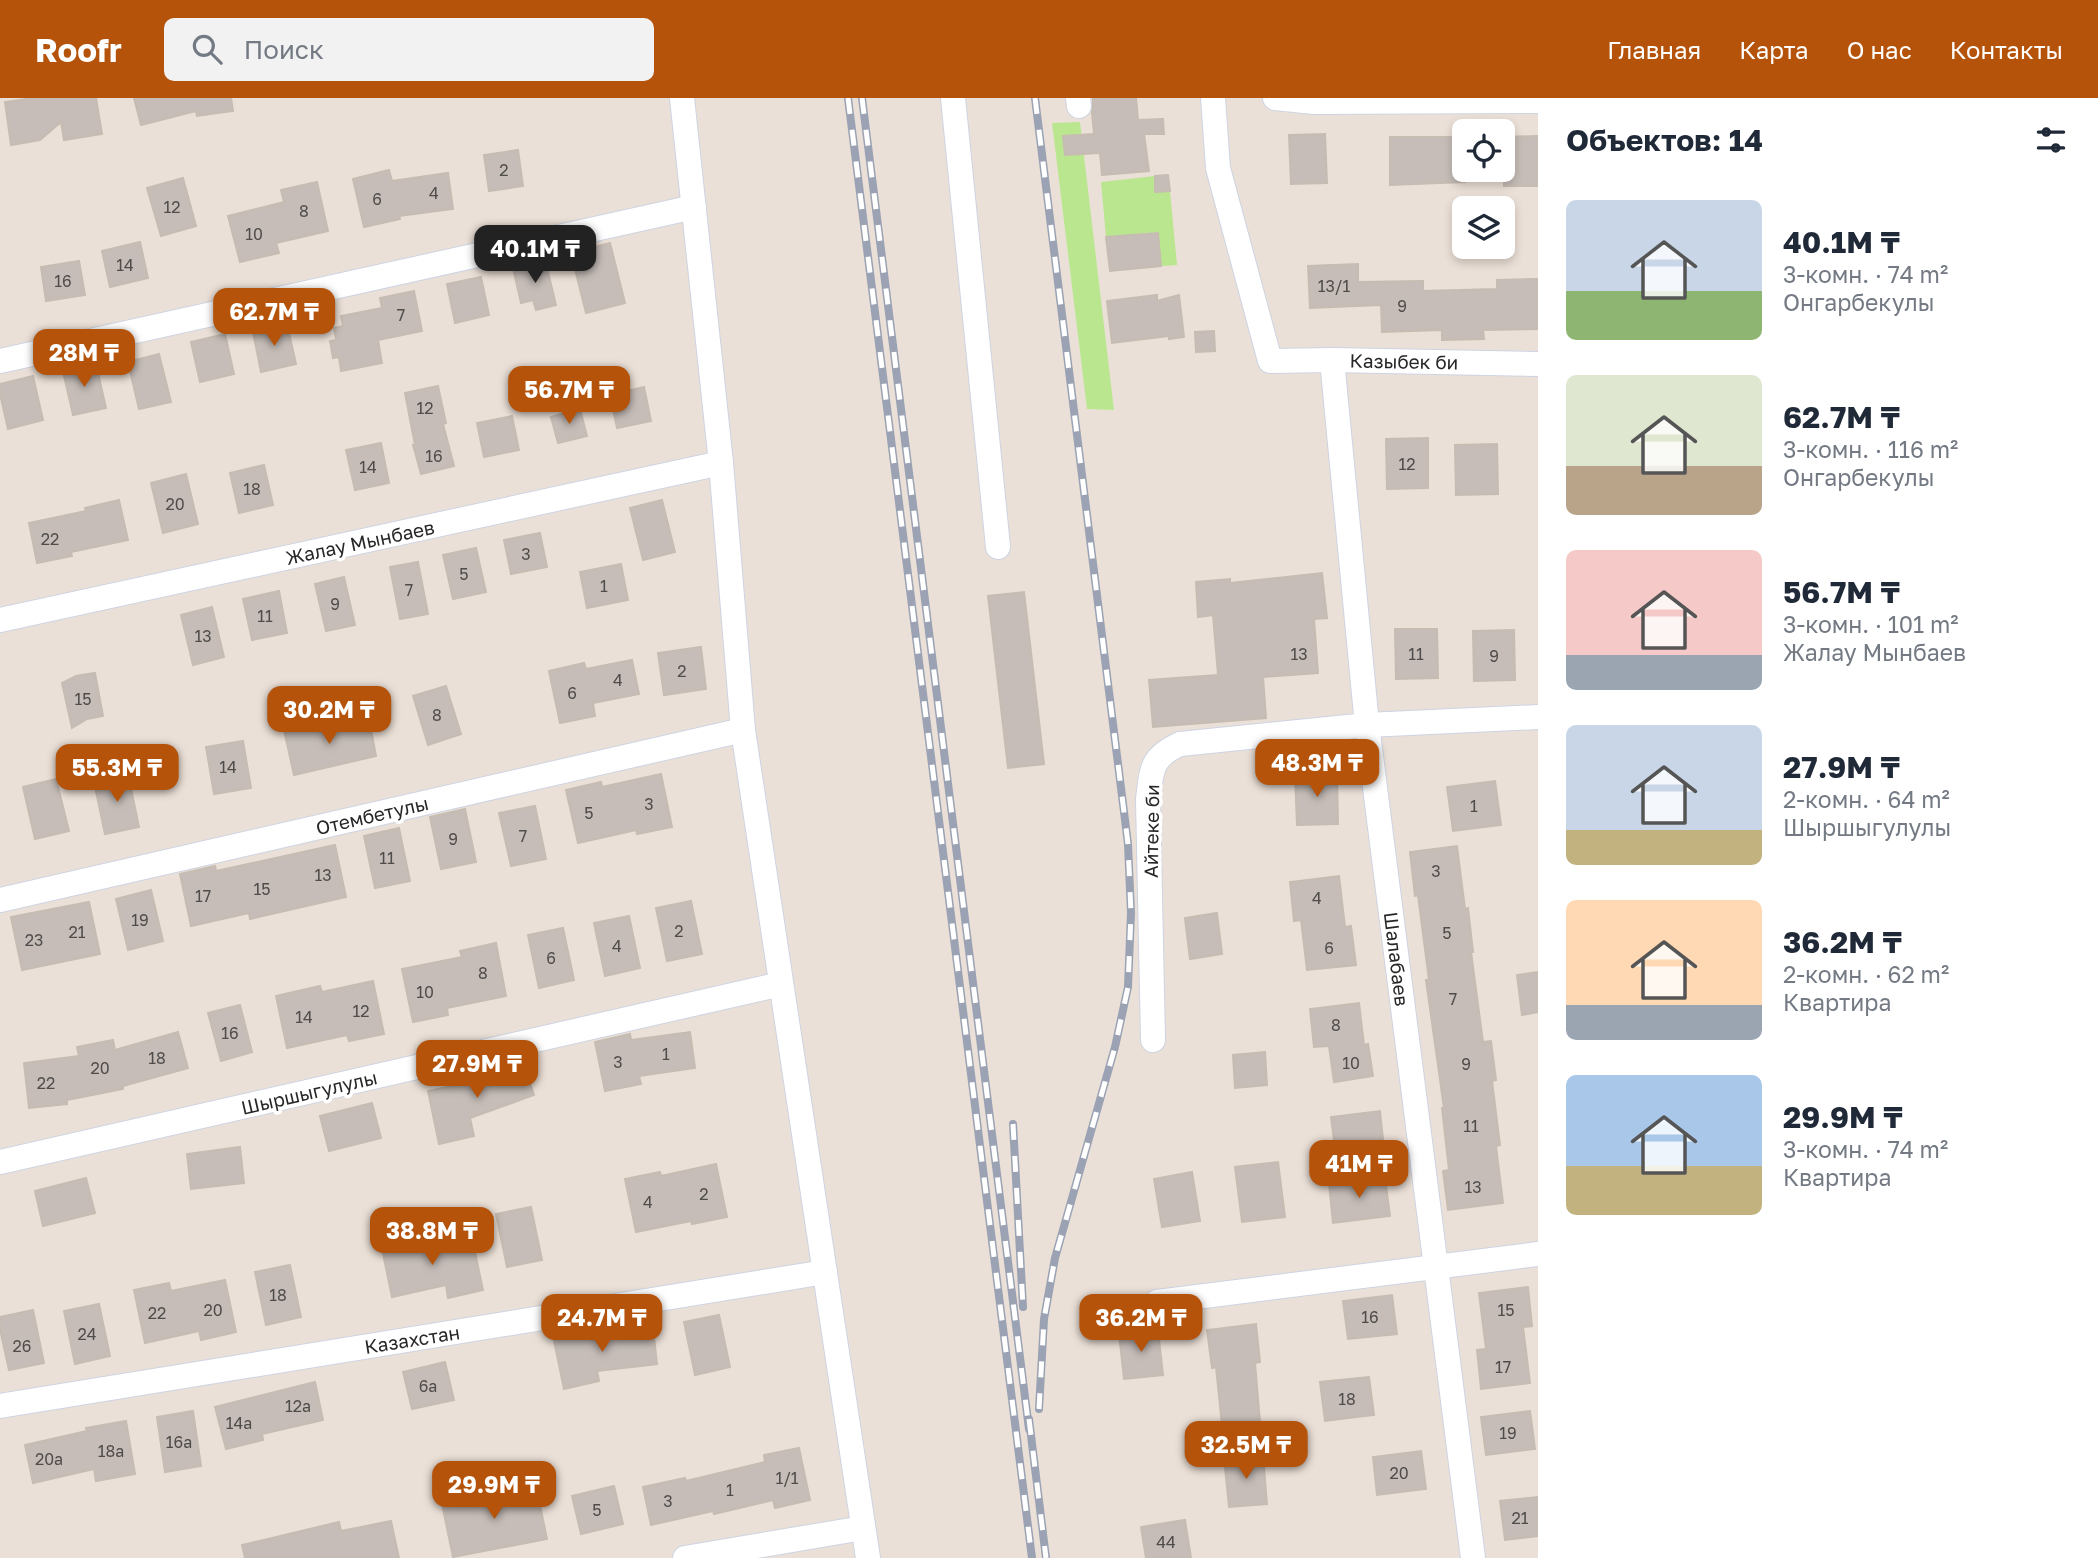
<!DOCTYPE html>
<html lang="ru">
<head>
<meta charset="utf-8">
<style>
	:root { --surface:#fff; --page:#f2f2f3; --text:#1f2937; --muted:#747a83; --accent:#b45309 }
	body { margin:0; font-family:"Golos Text",sans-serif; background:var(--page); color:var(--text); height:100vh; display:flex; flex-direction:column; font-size:26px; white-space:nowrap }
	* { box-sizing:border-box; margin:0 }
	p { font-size:23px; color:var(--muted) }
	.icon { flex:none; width:38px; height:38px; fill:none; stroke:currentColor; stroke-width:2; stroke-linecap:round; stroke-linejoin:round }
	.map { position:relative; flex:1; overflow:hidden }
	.sheet { display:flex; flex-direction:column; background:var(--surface); width:560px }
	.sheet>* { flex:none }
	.buttons { position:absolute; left:1452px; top:21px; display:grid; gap:14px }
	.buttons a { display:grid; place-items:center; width:63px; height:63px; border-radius:10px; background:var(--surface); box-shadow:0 4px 10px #0003; font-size:35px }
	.price { position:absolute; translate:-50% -60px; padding:0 16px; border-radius:14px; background:var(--accent); color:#fff; font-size:23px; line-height:46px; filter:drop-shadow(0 2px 4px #0008) }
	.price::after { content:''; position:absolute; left:50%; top:42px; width:21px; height:16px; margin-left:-10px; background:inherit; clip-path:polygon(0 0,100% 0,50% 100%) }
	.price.on { background:#222; color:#fff }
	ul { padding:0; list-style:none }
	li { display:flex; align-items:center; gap:21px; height:175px; padding:0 28px }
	li span { display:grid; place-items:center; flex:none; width:196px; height:140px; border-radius:10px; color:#555 }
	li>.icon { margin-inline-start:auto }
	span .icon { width:84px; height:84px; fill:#fffc; stroke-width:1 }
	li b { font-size:30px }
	h2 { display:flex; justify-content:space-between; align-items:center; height:84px; padding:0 28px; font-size:30px }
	header { display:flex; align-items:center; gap:42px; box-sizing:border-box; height:98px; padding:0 35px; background:var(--accent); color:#fff }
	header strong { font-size:33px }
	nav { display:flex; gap:38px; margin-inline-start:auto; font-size:24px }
	.search { width:490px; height:63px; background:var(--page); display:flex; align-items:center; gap:18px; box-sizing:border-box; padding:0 24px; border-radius:10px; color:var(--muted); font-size:26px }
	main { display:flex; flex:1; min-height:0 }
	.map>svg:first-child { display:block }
	.green { fill:#bae690 }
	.building { fill:#c6bdb8; stroke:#c6bcb2; stroke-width:2 }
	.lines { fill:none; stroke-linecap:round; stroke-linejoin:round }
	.minor-casing { stroke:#cdd4e2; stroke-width:26 }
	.minor { stroke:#fff; stroke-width:24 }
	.rail-casing { stroke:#9aa2b3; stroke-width:8 }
	.rail { stroke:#fff; stroke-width:5; stroke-dasharray:16; stroke-linecap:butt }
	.labels { text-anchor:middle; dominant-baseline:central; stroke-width:7; stroke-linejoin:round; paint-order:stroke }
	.number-label { font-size:16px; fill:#4f4c4b }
	.street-label { font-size:19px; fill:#272727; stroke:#fff }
</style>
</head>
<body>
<header>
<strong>Roofr</strong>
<div class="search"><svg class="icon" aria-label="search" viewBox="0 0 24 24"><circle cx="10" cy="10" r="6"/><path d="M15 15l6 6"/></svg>Поиск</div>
<nav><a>Главная</a><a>Карта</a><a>О нас</a><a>Контакты</a></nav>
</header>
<main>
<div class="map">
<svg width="1538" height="1460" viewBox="0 0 1538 1460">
	<rect width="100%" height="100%" fill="#ebe0d7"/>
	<g class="green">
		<polygon points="1080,24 1114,312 1087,311 1052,25"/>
		<polygon points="1155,78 1156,93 1170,93 1177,167 1161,168 1158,135 1106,139 1101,84"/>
	</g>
	<g class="building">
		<polygon points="33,0 96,0 102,36 64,42 61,24 40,42 11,47 5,4"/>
		<polygon points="134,0 231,0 233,13 197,18 196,13 141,27"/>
		<polygon points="1093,0 1136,0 1138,22 1163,21 1164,36 1144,36 1149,73 1102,77 1100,55 1065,57 1063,38 1094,36 1092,15"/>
		<polygon points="1325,36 1327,85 1291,86 1289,37"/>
		<polygon points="1538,38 1538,88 1504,88 1503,39"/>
		<polygon points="1390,39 1465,39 1465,84 1390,87"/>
		<polygon points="518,52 523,88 489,93 484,57"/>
		<polygon points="389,72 392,83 448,75 453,111 399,118 400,121 364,129 353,81"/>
		<polygon points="1168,77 1170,93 1155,94 1155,78"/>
		<polygon points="183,80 196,128 161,138 147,90"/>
		<polygon points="317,84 328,133 276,145 279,155 240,164 228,118 284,104 281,92"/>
		<polygon points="1158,135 1161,168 1110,173 1106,139"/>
		<polygon points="140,144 148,180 110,189 102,153"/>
		<polygon points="610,145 625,205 586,215 571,155"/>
		<polygon points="545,162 556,207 536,212 533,202 521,205 513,170"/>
		<polygon points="79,163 85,197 46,203 41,169"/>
		<polygon points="1358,166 1358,184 1423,183 1423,193 1497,191 1497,182 1538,181 1538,231 1483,232 1484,241 1442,242 1442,232 1382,234 1381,207 1310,210 1308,168"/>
		<polygon points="481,179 489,217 455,225 447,186"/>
		<polygon points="414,193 422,233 378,242 382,265 341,273 339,259 333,260 330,243 336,242 334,230 343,228 341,218 382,210 380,200"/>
		<polygon points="1157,197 1157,203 1179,197 1184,239 1169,241 1169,238 1112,245 1107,203"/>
		<polygon points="287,226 296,266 261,274 253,234"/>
		<polygon points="1214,233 1215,253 1196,254 1195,234"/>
		<polygon points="225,236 234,276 200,284 191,244"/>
		<polygon points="159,256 171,304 139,311 128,264"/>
		<polygon points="96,266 106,310 73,317 63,273"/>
		<polygon points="33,278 43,322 8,331 0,296 0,286"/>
		<polygon points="438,288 446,325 443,326 454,368 421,376 413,347 415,347 405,295"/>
		<polygon points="644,289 651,323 617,330 610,297"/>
		<polygon points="580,311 587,338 558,345 551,319"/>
		<polygon points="512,318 519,352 484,359 477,325"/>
		<polygon points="1428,340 1428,390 1387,391 1386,341"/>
		<polygon points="381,345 389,385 355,392 346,352"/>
		<polygon points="1497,346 1498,396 1456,397 1455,347"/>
		<polygon points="264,367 273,407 239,415 230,375"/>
		<polygon points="186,376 198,426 163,435 151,385"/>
		<polygon points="119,402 128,442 71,454 72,458 37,465 29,425 86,413 85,410"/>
		<polygon points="662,402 675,454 643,462 630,410"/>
		<polygon points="540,435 547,469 511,476 504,442"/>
		<polygon points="476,450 486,494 453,501 443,457"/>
		<polygon points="418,464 428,516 400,521 390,469"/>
		<polygon points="621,466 628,502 587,510 580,474"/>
		<polygon points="1322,475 1327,520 1314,521 1318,575 1263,579 1266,620 1153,629 1149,582 1218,577 1213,517 1198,519 1196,484 1230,481 1230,485"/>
		<polygon points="344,479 355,527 326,533 315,486"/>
		<polygon points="279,493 287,535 252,542 243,501"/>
		<polygon points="1024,494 1044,666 1008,670 988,498"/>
		<polygon points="212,509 224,559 193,567 181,517"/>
		<polygon points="1395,531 1437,531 1438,580 1396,581"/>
		<polygon points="1514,532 1515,582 1474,583 1473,533"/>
		<polygon points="701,549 706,591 664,597 658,555"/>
		<polygon points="632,562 639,596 593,605 595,618 560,625 549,573 584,565 586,571"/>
		<polygon points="95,575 103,618 87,621 72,630 62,585 76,578"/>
		<polygon points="446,588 461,636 428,647 413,598"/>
		<polygon points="369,621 376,658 294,677 284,632 317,625 319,632"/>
		<polygon points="243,643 251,690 214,696 206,649"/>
		<polygon points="128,676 139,729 105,736 94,684"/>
		<polygon points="661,676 672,729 637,736 636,732 578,745 566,692 601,684 602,689"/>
		<polygon points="1337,676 1338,726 1297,727 1295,677"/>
		<polygon points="56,681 69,733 35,741 23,689"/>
		<polygon points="1495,683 1501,727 1453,733 1447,689"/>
		<polygon points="535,708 546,761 511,768 499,715"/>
		<polygon points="465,711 476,764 441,771 430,719"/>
		<polygon points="399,730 410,783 375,790 364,738"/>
		<polygon points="335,747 346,799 250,821 249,815 191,828 180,776 215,768 216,773"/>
		<polygon points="1457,748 1465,811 1468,810 1473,854 1471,854 1483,944 1491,943 1496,982 1492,983 1500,1047 1496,1048 1503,1105 1448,1112 1443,1073 1449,1072 1442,1010 1444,1010 1426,882 1429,882 1418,797 1415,798 1410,754"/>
		<polygon points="1339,778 1345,829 1351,828 1356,867 1307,872 1301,822 1294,823 1290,784"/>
		<polygon points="151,792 163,843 128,852 116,801"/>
		<polygon points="691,803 702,856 667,863 656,810"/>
		<polygon points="89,804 100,856 22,872 11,819"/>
		<polygon points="1217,815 1222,856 1190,861 1185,820"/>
		<polygon points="629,818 640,870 605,878 594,825"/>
		<polygon points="563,830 574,882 539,890 528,837"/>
		<polygon points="496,845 506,898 447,910 448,917 413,924 402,871 462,859 460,853"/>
		<polygon points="1538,874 1538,914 1522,917 1517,877"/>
		<polygon points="373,883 384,936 349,943 347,937 287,950 276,898 320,888 322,894"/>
		<polygon points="1359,905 1364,947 1368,946 1373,978 1334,984 1329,948 1314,949 1310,911"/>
		<polygon points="240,907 252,954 221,963 208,915"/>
		<polygon points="178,934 188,970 123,988 123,991 67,1002 67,1006 29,1010 24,965 79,958 77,949 113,942 115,952"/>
		<polygon points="690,934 695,970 639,978 641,986 605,993 595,944 630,936 631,942"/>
		<polygon points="1265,954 1267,987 1235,990 1233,957"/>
		<polygon points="522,963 534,997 470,1020 474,1038 439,1046 428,993 472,984 472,981"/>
		<polygon points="372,1005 381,1040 329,1053 320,1018"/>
		<polygon points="1380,1013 1384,1051 1336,1057 1331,1019"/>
		<polygon points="240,1049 244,1085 191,1091 187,1056"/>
		<polygon points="1278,1064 1285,1119 1242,1124 1235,1069"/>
		<polygon points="716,1066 727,1119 692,1126 691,1123 636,1134 625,1081 660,1074 661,1078"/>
		<polygon points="1192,1074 1200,1123 1162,1129 1154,1081"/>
		<polygon points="86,1080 95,1115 43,1128 35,1093"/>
		<polygon points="1385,1080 1390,1118 1333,1125 1329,1086"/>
		<polygon points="531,1109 542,1162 507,1169 496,1116"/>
		<polygon points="416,1139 419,1151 472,1140 483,1192 448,1200 446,1187 392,1199 381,1146"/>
		<polygon points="290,1167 301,1219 266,1227 255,1174"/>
		<polygon points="225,1182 236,1234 201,1242 199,1233 145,1245 134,1192 169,1185 171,1193"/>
		<polygon points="1528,1189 1532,1228 1523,1229 1530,1285 1481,1291 1477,1252 1486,1251 1479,1195"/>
		<polygon points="1392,1197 1397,1236 1348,1241 1343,1203"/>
		<polygon points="99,1206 110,1258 75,1266 64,1213"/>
		<polygon points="33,1212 44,1265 9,1272 0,1231 0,1219"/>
		<polygon points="719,1217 730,1269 695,1277 684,1224"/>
		<polygon points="1256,1226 1260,1264 1255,1265 1260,1324 1222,1327 1216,1269 1212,1270 1207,1232"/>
		<polygon points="653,1230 657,1266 597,1273 599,1283 564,1291 553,1238 588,1231 589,1237"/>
		<polygon points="1158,1232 1163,1277 1124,1281 1119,1236"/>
		<polygon points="445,1264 454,1302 412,1311 403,1274"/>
		<polygon points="1369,1279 1374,1317 1325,1323 1320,1284"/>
		<polygon points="315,1284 323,1322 262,1336 263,1342 226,1351 215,1309"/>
		<polygon points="193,1313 201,1368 165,1374 157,1319"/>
		<polygon points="1530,1313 1535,1351 1486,1357 1481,1319"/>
		<polygon points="126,1323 135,1376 96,1383 94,1371 33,1385 25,1347 87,1333 86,1330"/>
		<polygon points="799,1350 810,1402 775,1410 773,1402 714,1416 713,1413 651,1427 643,1389 685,1380 686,1383 765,1364 764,1357"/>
		<polygon points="1421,1353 1426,1391 1377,1397 1373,1359"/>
		<polygon points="1263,1357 1267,1406 1229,1409 1224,1360"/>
		<polygon points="536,1388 547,1441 453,1459 442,1406"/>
		<polygon points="614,1388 623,1426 581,1436 572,1398"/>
		<polygon points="1538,1399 1538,1438 1505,1442 1500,1403"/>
		<polygon points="1185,1422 1191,1460 1146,1460 1141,1429"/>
		<polygon points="391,1423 399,1460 245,1460 242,1447 339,1424 341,1433"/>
	</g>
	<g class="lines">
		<g class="minor-casing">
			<g id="minor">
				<polyline points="682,0 721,365 743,632 868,1460"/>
				<polyline points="953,0 998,449"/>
				<polyline points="1078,0 1079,8"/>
				<polyline points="1213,0 1218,70 1270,263 1332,262 1538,266"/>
				<polyline points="1275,0 1314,4 1538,3"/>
				<polyline points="1332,262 1367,627 1473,1460"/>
				<polyline points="0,263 694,109"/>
				<polyline points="0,522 721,365"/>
				<polyline points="0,802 743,632"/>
				<path d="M1153,942L1148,701C1152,671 1150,660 1180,646L1367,627L1538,619"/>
				<polyline points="0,1064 781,886"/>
				<polyline points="1157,1204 1538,1156"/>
				<polyline points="0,1308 825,1174"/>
				<polyline points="685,1460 863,1430"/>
			</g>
		</g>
		<use href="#minor" class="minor"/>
		<g class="rail-casing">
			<g id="rail">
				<polyline points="848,0 1032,1460"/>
				<polyline points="862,0 1029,1331"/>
				<polyline points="1035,0 1128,746 1131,815 1128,889 1115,949 1055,1160 1044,1221 1039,1311"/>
				<polyline points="1013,1026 1023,1209"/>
				<polyline points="1029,1321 1046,1460"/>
			</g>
		</g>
		<use href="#rail" class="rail"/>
	</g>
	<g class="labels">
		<g class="number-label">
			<text x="504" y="72">2</text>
			<text x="434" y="95">4</text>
			<text x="377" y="101">6</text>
			<text x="172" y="109">12</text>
			<text x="304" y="113">8</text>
			<text x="254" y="136">10</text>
			<text x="125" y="167">14</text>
			<text x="63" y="183">16</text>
			<text x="1334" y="188">13/1</text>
			<text x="1402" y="208">9</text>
			<text x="401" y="217">7</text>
			<text x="425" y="310">12</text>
			<text x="434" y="358">16</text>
			<text x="1407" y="366">12</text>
			<text x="368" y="369">14</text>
			<text x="252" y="391">18</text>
			<text x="175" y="406">20</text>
			<text x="50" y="441">22</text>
			<text x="526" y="456">3</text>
			<text x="464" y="476">5</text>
			<text x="604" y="488">1</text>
			<text x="409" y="492">7</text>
			<text x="335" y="506">9</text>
			<text x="265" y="518">11</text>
			<text x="203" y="538">13</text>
			<text x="1299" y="556">13</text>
			<text x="1416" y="556">11</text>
			<text x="1494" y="558">9</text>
			<text x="682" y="573">2</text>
			<text x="618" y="582">4</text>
			<text x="572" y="595">6</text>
			<text x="83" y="601">15</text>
			<text x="437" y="617">8</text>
			<text x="228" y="669">14</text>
			<text x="649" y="706">3</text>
			<text x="1474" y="708">1</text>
			<text x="589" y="715">5</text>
			<text x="523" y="738">7</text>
			<text x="453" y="741">9</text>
			<text x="387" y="760">11</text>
			<text x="1436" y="773">3</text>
			<text x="323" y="777">13</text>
			<text x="262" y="791">15</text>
			<text x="203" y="798">17</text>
			<text x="1317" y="800">4</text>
			<text x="140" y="822">19</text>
			<text x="679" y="833">2</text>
			<text x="77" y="834">21</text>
			<text x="1447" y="835">5</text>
			<text x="34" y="842">23</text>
			<text x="617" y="848">4</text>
			<text x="1329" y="850">6</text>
			<text x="551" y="860">6</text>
			<text x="483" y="875">8</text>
			<text x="425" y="894">10</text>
			<text x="1453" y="901">7</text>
			<text x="361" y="913">12</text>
			<text x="304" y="919">14</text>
			<text x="1336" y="927">8</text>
			<text x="230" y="935">16</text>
			<text x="666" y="956">1</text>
			<text x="157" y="960">18</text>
			<text x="618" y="964">3</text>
			<text x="1351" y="965">10</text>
			<text x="1466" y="966">9</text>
			<text x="100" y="970">20</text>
			<text x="46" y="985">22</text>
			<text x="1471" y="1028">11</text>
			<text x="1473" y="1089">13</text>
			<text x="704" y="1096">2</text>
			<text x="648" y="1104">4</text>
			<text x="278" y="1197">18</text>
			<text x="213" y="1212">20</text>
			<text x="1506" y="1212">15</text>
			<text x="157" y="1215">22</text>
			<text x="1370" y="1219">16</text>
			<text x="87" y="1236">24</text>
			<text x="22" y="1248">26</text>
			<text x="1503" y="1269">17</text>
			<text x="428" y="1288">6а</text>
			<text x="1347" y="1301">18</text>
			<text x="298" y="1308">12а</text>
			<text x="239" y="1325">14а</text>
			<text x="1508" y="1335">19</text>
			<text x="179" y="1344">16а</text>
			<text x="111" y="1353">18а</text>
			<text x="49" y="1361">20а</text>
			<text x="1399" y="1375">20</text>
			<text x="787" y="1380">1/1</text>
			<text x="730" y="1392">1</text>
			<text x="668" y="1403">3</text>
			<text x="597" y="1412">5</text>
			<text x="1520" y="1420">21</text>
			<text x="1166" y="1444">44</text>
		</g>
		<g class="street-label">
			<text transform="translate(1404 263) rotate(1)">Казыбек би</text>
			<text transform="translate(360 444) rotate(-12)">Жалау Мынбаев</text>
			<text transform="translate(372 717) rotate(-13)">Отембетулы</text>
			<text transform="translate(1151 733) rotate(-89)">Айтеке би</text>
			<text transform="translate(1397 861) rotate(83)">Шалабаев</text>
			<text transform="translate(309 994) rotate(-13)">Шыршыгулулы</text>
			<text transform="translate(412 1241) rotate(-9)">Казахстан</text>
		</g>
	</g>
</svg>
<div class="buttons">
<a><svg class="icon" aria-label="locate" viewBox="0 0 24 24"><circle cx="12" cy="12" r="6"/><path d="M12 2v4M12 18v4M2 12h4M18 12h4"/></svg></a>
<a><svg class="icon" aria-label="layers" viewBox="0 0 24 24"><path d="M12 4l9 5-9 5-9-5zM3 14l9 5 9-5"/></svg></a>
</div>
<b class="price on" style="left:535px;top:187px">40.1M ₸</b>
<b class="price" style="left:274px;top:250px">62.7M ₸</b>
<b class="price" style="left:84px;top:291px">28M ₸</b>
<b class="price" style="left:569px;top:328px">56.7M ₸</b>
<b class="price" style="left:329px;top:648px">30.2M ₸</b>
<b class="price" style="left:1317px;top:701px">48.3M ₸</b>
<b class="price" style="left:117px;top:706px">55.3M ₸</b>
<b class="price" style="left:477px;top:1002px">27.9M ₸</b>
<b class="price" style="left:1359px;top:1102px">41M ₸</b>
<b class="price" style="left:432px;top:1169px">38.8M ₸</b>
<b class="price" style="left:602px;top:1256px">24.7M ₸</b>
<b class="price" style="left:1141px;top:1256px">36.2M ₸</b>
<b class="price" style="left:1246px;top:1383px">32.5M ₸</b>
<b class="price" style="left:494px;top:1423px">29.9M ₸</b>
</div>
<section class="sheet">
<h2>Объектов: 14<svg class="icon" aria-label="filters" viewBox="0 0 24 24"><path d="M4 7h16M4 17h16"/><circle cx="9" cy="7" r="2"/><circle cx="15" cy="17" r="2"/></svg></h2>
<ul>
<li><span style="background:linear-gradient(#c9d6e8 65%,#8fb573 0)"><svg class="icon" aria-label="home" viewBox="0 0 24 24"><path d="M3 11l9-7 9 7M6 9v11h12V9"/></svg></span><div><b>40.1M ₸</b><p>3-комн. · 74 m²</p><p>Онгарбекулы</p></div></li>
<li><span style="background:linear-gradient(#dfe7d0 65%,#b9a48a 0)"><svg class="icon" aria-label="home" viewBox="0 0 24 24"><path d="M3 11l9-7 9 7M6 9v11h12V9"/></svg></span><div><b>62.7M ₸</b><p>3-комн. · 116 m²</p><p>Онгарбекулы</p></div></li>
<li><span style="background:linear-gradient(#f6c9c9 75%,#9aa5b1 0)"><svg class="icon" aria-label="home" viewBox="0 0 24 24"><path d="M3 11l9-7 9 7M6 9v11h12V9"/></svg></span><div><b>56.7M ₸</b><p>3-комн. · 101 m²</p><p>Жалау Мынбаев</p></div></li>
<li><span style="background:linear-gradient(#c9d6e8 75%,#c2b280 0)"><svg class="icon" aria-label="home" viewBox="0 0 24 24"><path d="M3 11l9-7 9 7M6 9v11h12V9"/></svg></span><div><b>27.9M ₸</b><p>2-комн. · 64 m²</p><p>Шыршыгулулы</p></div></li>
<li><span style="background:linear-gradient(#ffd9b3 75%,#9aa5b1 0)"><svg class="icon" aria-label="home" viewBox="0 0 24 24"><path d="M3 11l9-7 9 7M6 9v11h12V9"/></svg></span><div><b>36.2M ₸</b><p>2-комн. · 62 m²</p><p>Квартира</p></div></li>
<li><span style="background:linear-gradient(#a9c7e8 65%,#c2b280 0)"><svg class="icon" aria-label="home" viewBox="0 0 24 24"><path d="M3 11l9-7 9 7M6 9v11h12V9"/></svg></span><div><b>29.9M ₸</b><p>3-комн. · 74 m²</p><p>Квартира</p></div></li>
</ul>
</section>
</main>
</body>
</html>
